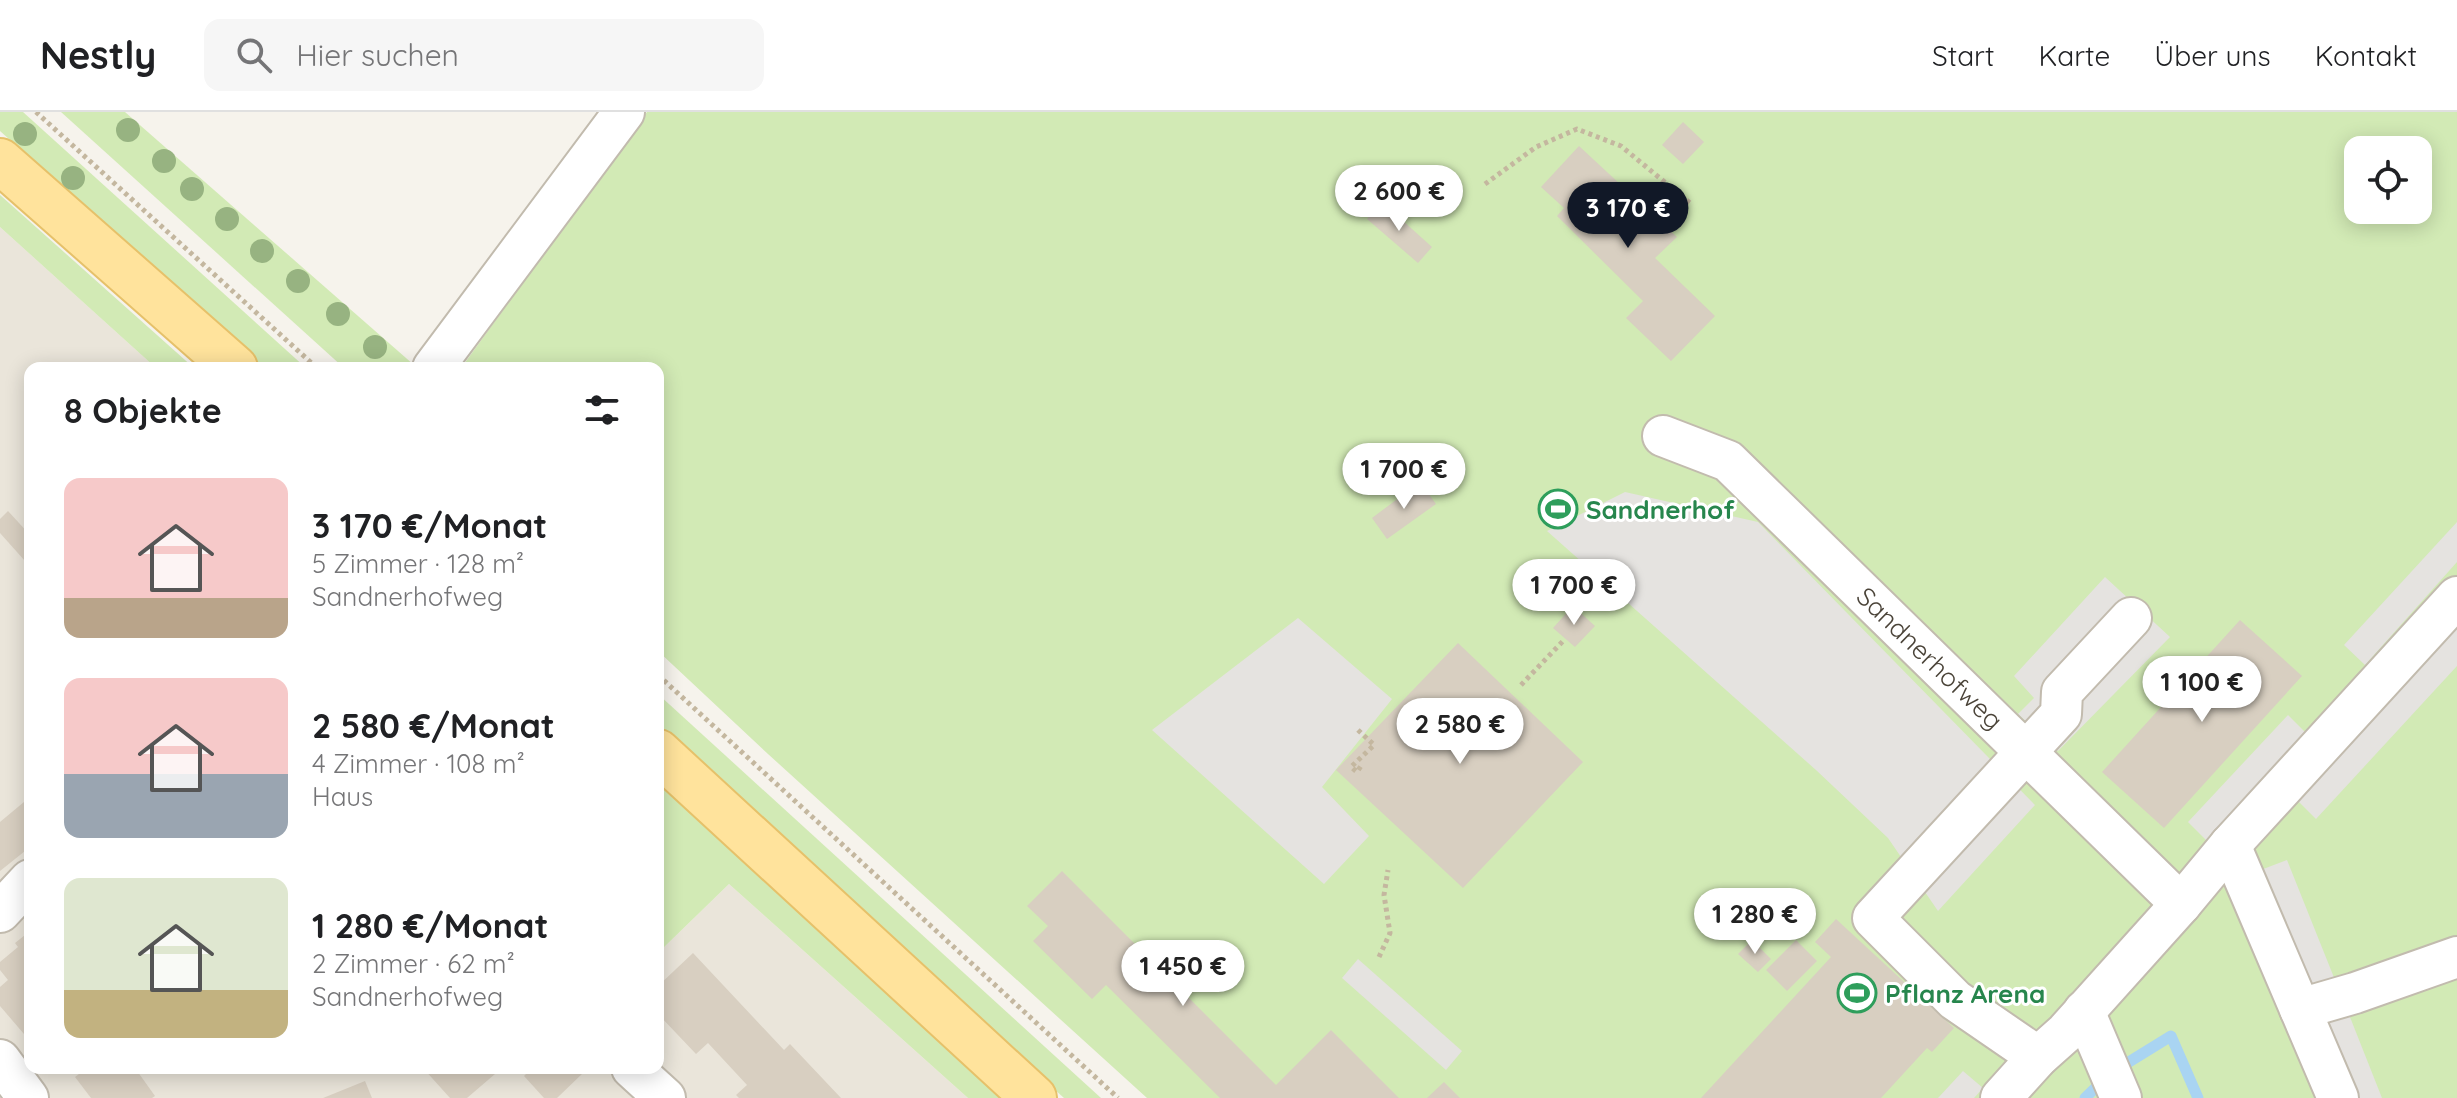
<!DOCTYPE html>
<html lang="de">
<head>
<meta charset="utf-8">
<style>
	:root { --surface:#fff; --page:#f6f6f6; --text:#202124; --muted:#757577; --line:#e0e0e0; --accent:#111827 }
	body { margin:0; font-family:Quicksand,sans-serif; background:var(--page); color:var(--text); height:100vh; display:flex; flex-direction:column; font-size:30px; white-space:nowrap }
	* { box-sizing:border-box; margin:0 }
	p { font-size:26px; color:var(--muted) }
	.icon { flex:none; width:44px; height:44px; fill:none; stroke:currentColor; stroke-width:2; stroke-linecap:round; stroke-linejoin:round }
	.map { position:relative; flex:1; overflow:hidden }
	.details { position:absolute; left:24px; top:250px; width:640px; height:712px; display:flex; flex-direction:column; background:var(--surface); border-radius:16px; box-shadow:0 4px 20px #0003 }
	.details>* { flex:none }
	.fabs { position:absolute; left:2344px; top:24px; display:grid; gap:16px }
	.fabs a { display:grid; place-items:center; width:88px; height:88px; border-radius:16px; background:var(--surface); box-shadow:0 4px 20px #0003; font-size:40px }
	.price { position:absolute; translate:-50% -68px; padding:0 18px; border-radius:28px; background:#fff; color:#222; font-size:26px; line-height:52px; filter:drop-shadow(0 2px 4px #0008) }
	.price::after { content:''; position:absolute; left:50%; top:48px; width:24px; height:18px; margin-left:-12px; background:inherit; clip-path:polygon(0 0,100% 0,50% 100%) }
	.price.on { background:var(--accent); color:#fff }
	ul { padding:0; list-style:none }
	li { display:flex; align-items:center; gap:24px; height:200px; padding:0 40px }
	li span { display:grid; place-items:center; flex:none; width:224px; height:160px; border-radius:16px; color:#555 }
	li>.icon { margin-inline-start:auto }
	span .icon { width:96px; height:96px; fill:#fffc; stroke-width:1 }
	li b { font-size:34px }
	h2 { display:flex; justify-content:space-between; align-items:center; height:96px; padding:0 40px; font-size:34px }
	header { display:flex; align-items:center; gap:48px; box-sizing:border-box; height:112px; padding:0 40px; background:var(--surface); border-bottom:2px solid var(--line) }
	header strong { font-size:38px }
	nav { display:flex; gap:44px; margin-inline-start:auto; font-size:28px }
	.search { width:560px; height:72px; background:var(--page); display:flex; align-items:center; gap:20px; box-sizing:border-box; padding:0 28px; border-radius:16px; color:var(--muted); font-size:30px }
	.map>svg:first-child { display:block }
	.residential { fill:#eae5da }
	.green { fill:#d2eab5; fill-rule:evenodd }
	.parking { fill:#e5e3e0 }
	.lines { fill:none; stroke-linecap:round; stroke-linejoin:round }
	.stream { stroke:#a9d4f2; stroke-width:11 }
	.building { fill:#d8cfc1 }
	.minor-casing { stroke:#c2bbae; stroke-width:44 }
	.major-casing { stroke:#e6c16a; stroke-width:48 }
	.path { stroke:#c4b79f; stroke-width:5; stroke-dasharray:4 4; stroke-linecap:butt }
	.minor { stroke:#fff; stroke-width:40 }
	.major { stroke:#ffe39c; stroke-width:44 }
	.tree { fill:#97b381 }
	.labels { text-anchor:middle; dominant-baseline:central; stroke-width:6; stroke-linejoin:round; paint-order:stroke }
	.leisure-label { font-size:26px; font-weight:bold; fill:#27864d; stroke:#fff; text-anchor:start }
	.street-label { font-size:26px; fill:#4b4439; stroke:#fff }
</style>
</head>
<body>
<header>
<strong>Nestly</strong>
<div class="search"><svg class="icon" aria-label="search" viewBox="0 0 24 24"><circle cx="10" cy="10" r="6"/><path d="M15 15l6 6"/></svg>Hier suchen</div>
<nav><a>Start</a><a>Karte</a><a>Über uns</a><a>Kontakt</a></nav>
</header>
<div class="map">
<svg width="2457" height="986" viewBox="0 0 2457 986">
	<rect width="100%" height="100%" fill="#f6f3ec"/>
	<polygon class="residential" points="0,115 156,256 30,256 30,956 658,956 658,841 729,772 968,986 0,986"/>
	<g class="green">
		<polygon points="0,0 23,0 306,256 264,256 0,19"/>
		<polygon points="61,0 125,0 414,253 410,256 344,256"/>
		<path d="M647,0H2457V986H1147L768,642L658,539V256H461ZM2358,38H2418V98H2358Z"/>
		<polygon points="0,83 194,256 156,256 0,115"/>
		<polygon points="658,582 1101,986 1064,986 658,617"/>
		<polygon points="658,672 1005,986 968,986 729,772 658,841"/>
	</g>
	<g class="parking">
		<polygon points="1625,380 1758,410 2035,693 1938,799 1888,726 1816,658 1547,419"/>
		<polygon points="2457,410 2457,450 2365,553 2344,533"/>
		<polygon points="2105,465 2170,525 2058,639 2018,602 2034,586 2014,564"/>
		<polygon points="1298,506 1392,587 1322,675 1369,724 1324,772 1152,618"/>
		<polygon points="2457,511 2457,554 2316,707 2295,686"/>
		<polygon points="2288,603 2309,624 2210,732 2188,710"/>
		<polygon points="2287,748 2335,868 2307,879 2258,759"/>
		<polygon points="1358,847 1462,939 1446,958 1342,866"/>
		<polygon points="2348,900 2382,986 2350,986 2320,911"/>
		<polygon points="1963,959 1983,976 1974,986 1938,986"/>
	</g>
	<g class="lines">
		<polyline class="stream" points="2085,986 2111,961 2171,924 2198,986"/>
	</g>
	<g class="building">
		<polygon points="1683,10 1704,30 1683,52 1662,33"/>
		<polygon points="1579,34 1677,125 1655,146 1715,204 1671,249 1626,206 1643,189 1557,104 1564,96 1541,75"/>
		<polygon points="1382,90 1432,135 1418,151 1367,107"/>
		<polygon points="1420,370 1436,392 1387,427 1372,406"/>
		<polygon points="8,399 30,423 30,445 25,449 0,421 0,407"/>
		<polygon points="1573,494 1595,514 1575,535 1553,516"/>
		<polygon points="2240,508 2302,564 2164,716 2102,660"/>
		<polygon points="1458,531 1583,650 1463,776 1336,658"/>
		<polygon points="30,685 30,735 0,759 0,710"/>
		<polygon points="1062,759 1276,973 1331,918 1399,986 1220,986 1106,873 1092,887 1033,829 1048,814 1027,794"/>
		<polygon points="1836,807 1954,916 1932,940 1927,936 1881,986 1701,986 1831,845 1815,830"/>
		<polygon points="30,819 30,929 0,894 0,875 8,868 0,858 0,850 18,835 15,831"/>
		<polygon points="1752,828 1771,847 1758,860 1738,842"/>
		<polygon points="1796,828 1817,849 1787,879 1766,858"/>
		<polygon points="693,841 784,938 790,932 841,986 739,986 736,983 747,973 708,931 696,942 658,902 658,874"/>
		<polygon points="87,956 135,956 155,984 152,986 91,986 75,965"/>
		<polygon points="423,956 502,956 467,986 450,986"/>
		<polygon points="532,956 579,956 583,961 557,986 544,986 524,964"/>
		<polygon points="365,969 372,986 323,986"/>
		<polygon points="1444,970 1460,986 1427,986"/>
	</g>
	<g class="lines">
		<g class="minor-casing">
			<g id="minor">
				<polyline points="433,256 624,0"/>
				<polyline points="1663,324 1728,349 2181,792"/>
				<polyline points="2230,733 2338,986"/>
				<polyline points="0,800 30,768"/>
				<polyline points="2300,897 2355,881 2457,845"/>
				<polyline points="2084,899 2121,986"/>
				<polyline points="2038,945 1955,888 1873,806 2061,602 2062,580 2131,506"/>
				<polyline points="0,948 28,986"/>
				<polyline points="632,956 665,986"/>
				<polyline points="2001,986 2038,945 2065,921 2181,792 2230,733 2457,485"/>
			</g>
		</g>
		<g class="major-casing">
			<g id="major">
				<polyline points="0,49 235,256"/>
				<polyline points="658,640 1034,986"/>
			</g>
		</g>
		<g class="path">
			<polyline points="36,0 317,256"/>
			<polyline points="1485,72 1536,35 1577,17 1621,34 1690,91"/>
			<polyline points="658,563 1118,986"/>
			<polyline points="1521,573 1564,528"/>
			<polyline points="1358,618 1374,633 1351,655 1357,660 1361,654"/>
			<polyline points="1379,845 1390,821 1384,783 1388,758"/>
		</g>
		<use href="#minor" class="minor"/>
		<use href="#major" class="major"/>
	</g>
	<g class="tree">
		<circle cx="128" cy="18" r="12"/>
		<circle cx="25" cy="22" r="12"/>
		<circle cx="164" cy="49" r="12"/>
		<circle cx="73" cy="66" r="12"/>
		<circle cx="192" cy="77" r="12"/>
		<circle cx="227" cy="107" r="12"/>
		<circle cx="262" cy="139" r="12"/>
		<circle cx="298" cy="169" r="12"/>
		<circle cx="338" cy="202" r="12"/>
		<circle cx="375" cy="235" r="12"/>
	</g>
	<defs>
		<g id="stadium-ring" transform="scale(2)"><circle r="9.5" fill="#fff" stroke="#2e9e5b" stroke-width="1.5"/><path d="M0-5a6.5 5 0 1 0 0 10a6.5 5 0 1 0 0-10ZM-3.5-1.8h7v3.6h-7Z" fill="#2e9e5b"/></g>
	</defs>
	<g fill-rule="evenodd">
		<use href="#stadium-ring" x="1558" y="397"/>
		<use href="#stadium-ring" x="1857" y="881"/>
	</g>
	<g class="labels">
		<g class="leisure-label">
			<text x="1586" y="397">Sandnerhof</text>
			<text x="1885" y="881">Pflanz Arena</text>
		</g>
		<g class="street-label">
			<text transform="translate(1930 546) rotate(44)">Sandnerhofweg</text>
		</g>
	</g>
</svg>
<div class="fabs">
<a><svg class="icon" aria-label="locate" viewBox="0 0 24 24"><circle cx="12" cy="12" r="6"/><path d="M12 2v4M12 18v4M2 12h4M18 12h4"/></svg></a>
</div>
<b class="price" style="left:1399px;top:121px">2 600 €</b>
<b class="price on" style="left:1628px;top:138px">3 170 €</b>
<b class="price" style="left:1404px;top:399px">1 700 €</b>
<b class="price" style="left:1574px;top:515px">1 700 €</b>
<b class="price" style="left:2202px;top:612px">1 100 €</b>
<b class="price" style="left:1460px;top:654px">2 580 €</b>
<b class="price" style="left:1755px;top:844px">1 280 €</b>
<b class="price" style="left:1183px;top:896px">1 450 €</b>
<section class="details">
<h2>8 Objekte<svg class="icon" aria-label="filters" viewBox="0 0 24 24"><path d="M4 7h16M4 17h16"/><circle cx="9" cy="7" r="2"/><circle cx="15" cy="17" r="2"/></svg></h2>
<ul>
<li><span style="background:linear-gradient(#f6c9c9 75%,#b9a48a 0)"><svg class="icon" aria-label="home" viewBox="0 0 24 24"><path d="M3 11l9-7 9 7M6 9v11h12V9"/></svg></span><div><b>3 170 €/Monat</b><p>5 Zimmer · 128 m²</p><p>Sandnerhofweg</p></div></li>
<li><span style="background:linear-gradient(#f6c9c9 60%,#9aa5b1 0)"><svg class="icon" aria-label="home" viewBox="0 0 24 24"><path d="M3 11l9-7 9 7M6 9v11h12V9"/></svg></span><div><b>2 580 €/Monat</b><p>4 Zimmer · 108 m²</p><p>Haus</p></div></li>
<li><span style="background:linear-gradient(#dfe7d0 70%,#c2b280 0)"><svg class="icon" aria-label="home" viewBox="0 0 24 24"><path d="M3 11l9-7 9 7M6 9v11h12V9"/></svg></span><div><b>1 280 €/Monat</b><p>2 Zimmer · 62 m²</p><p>Sandnerhofweg</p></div></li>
</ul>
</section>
</div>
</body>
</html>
